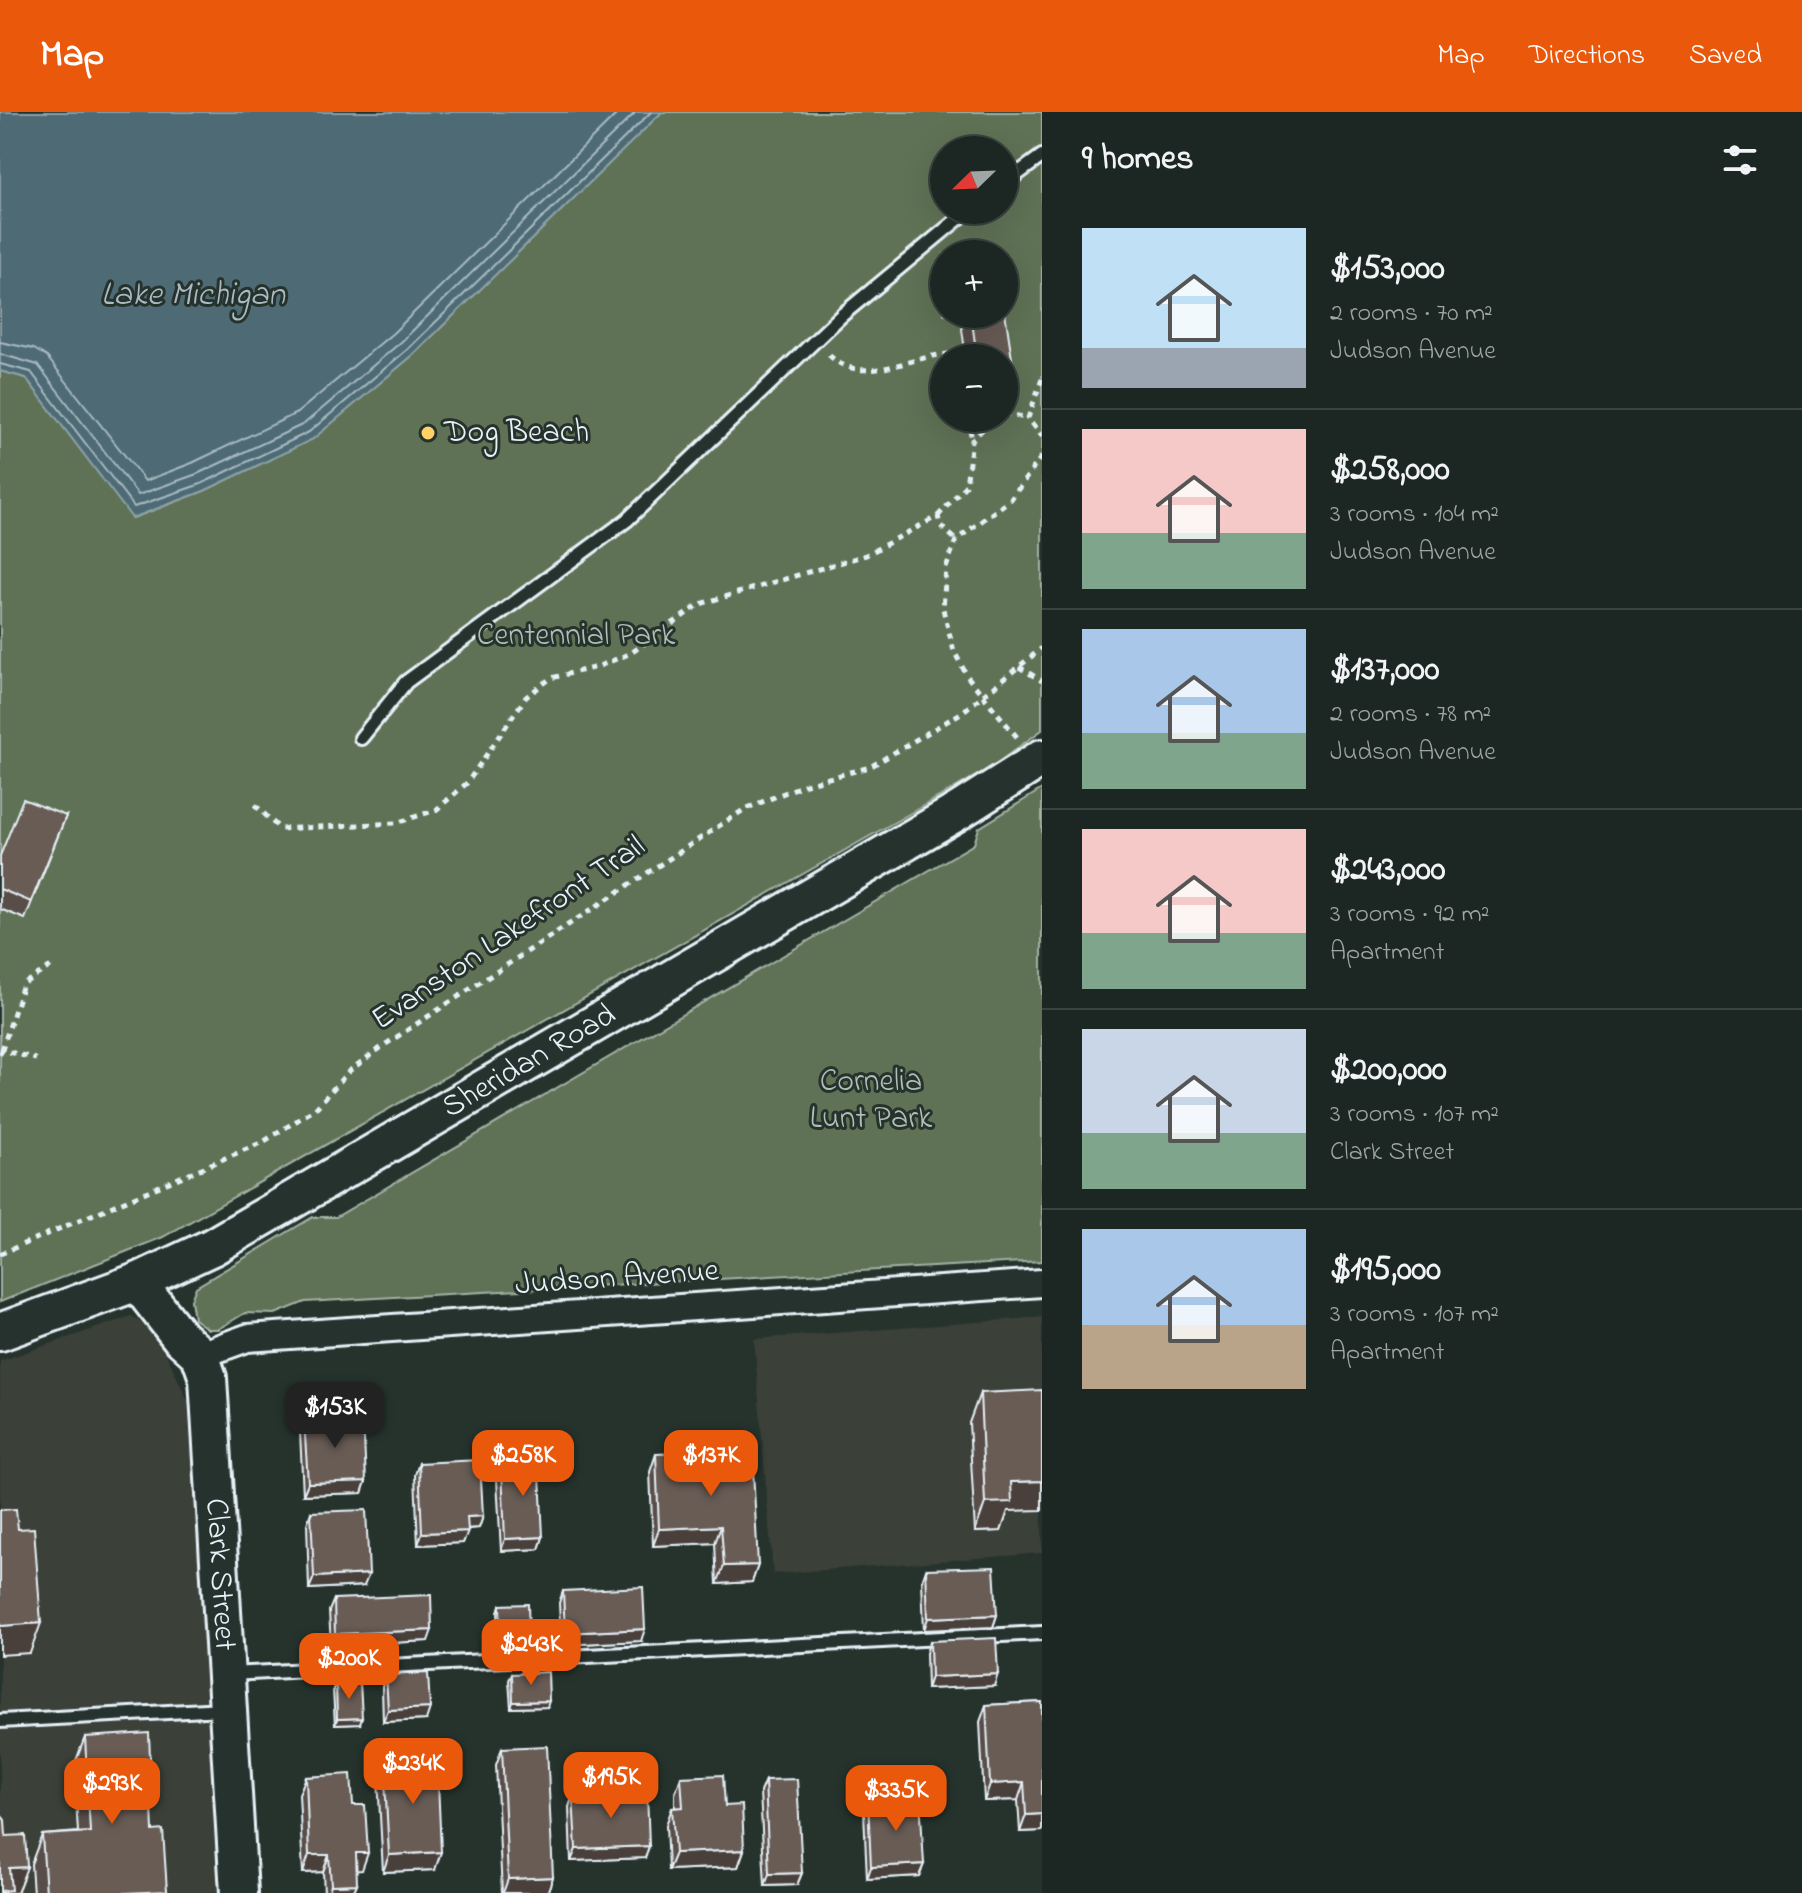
<!DOCTYPE html>
<html lang="en">
<head>
<meta charset="utf-8">
<style>
	:root { --surface:#1c2622; --page:#29322f; --text:#f1f3f6; --muted:#a0a5a5; --line:#3a4340; --accent:#ea580c }
	body { margin:0; font-family:"Indie Flower",sans-serif; background:var(--page); color:var(--text); height:100vh; display:flex; flex-direction:column; font-size:30px; white-space:nowrap }
	* { box-sizing:border-box; margin:0 }
	p { font-size:26px; color:var(--muted) }
	.icon { flex:none; width:44px; height:44px; fill:none; stroke:currentColor; stroke-width:2; stroke-linecap:round; stroke-linejoin:round }
	.map { position:relative; flex:1; overflow:hidden }
	.side { display:flex; flex-direction:column; background:var(--surface); width:760px }
	.side>* { flex:none }
	.needle { width:52px; rotate:247deg }
	.tools { position:absolute; left:930px; top:24px; display:grid; gap:16px }
	.tools a { display:grid; place-items:center; width:88px; height:88px; border-radius:50%; background:var(--surface); box-shadow:0 8px 32px #0002,0 0 0 2px var(--line); font-size:40px }
	.price { position:absolute; translate:-50% -68px; padding:0 18px; border-radius:16px; background:var(--accent); color:#fff; font-size:26px; line-height:52px; filter:drop-shadow(0 2px 4px #0008) }
	.price::after { content:''; position:absolute; left:50%; top:48px; width:24px; height:18px; margin-left:-12px; background:inherit; clip-path:polygon(0 0,100% 0,50% 100%) }
	.price.on { background:#222; color:#fff }
	ul { padding:0; list-style:none }
	li { display:flex; align-items:center; gap:24px; height:200px; padding:0 40px }
	li+li { border-top:2px solid var(--line) }
	li span { display:grid; place-items:center; flex:none; width:224px; height:160px; border-radius:0px; color:#555 }
	li>.icon { margin-inline-start:auto }
	span .icon { width:96px; height:96px; fill:#fffc; stroke-width:1 }
	li b { font-size:34px }
	h2 { display:flex; justify-content:space-between; align-items:center; height:96px; padding:0 40px; font-size:34px }
	header { display:flex; align-items:center; gap:48px; box-sizing:border-box; height:112px; padding:0 40px; background:var(--accent); color:#fff }
	header strong { font-size:38px }
	nav { display:flex; gap:44px; margin-inline-start:auto; font-size:28px }
	main { display:flex; flex:1; min-height:0 }
	.map>svg:first-child { display:block }
	.built { fill:#3a3f39 }
	.green { fill:#5e7255; stroke:#a3b2a6; stroke-width:2; fill-rule:evenodd }
	.water { fill:#4e6b74; stroke:#8ca1a9; stroke-width:2 }
	.lines { fill:none; stroke-linecap:round; stroke-linejoin:round }
	.shore { stroke:#aabbc3; stroke-width:2 }
	.lane-casing { stroke:#e8f1f8; stroke-width:18 }
	.street-casing { stroke:#e8f1f8; stroke-width:32 }
	.secondary-casing { stroke:#e8f1f8; stroke-width:42 }
	.path { stroke:#e8f1f8; stroke-width:5; stroke-dasharray:6 6; stroke-linecap:butt }
	.lane { stroke:#26332d; stroke-width:12 }
	.street { stroke:#26332d; stroke-width:26 }
	.secondary { stroke:#26332d; stroke-width:36 }
	.wall { fill:#594e48; stroke:#e8f1f8; stroke-width:2 }
	.shaded-wall { fill:#48403b; stroke:#e8f1f8; stroke-width:2 }
	.building { fill:#675b54; stroke:#e8f1f8; stroke-width:2 }
	.poi-dot { fill:#ffd166; stroke:#26332d; stroke-width:3 }
	.labels { text-anchor:middle; dominant-baseline:central; stroke-width:6; stroke-linejoin:round; paint-order:stroke }
	.poi-label { font-size:32px; fill:#e8f1f8; stroke:#26332d; text-anchor:start }
	.park-label { font-size:32px; fill:#b1beb7; stroke:#26332d }
	.street-label { font-size:32px; fill:#e8f1f8; stroke:#26332d }
	.water-label { font-size:34px; font-style:italic; fill:#aabbc3; stroke:#26332d }
</style>
</head>
<body>
<header>
<strong>Map</strong>
<nav><a>Map</a><a>Directions</a><a>Saved</a></nav>
</header>
<main>
<div class="map">
<svg width="1042" height="1781" viewBox="0 0 1042 1781">
	<rect width="100%" height="100%" fill="#26332d"/>
	<filter id="ink" filterUnits="userSpaceOnUse"><feTurbulence type="fractalNoise" baseFrequency=".0125" numOctaves="2"/><feDisplacementMap in="SourceGraphic" scale="16" xChannelSelector="R" yChannelSelector="G"/><feConvolveMatrix kernelMatrix="1 2 1 2 8 2 1 2 1" color-interpolation-filters="sRGB"/></filter>
	<g filter="url(#ink)">
		<g class="built">
			<polygon points="131,1204 150,1215 161,1231 190,1293 218,1781 0,1781 0,1249"/>
			<polygon points="1042,1205 1042,1441 773,1462 754,1227"/>
		</g>
		<g class="green">
			<path d="M662,0H1042V618L990,656L163,1125L0,1190V259L26,266L133,406L204,379L313,327L413,243ZM944,38H1004V98H944ZM944,142H1004V202H944ZM944,246H1004V306H944Z"/>
			<polygon points="1042,677 1042,1149 305,1190 275,1202 245,1201 218,1217 208,1217 194,1207 191,1188 196,1175 313,1105 336,1105 974,732 979,716"/>
		</g>
		<polygon class="water" points="0,0 662,0 413,243 313,327 204,379 132,406 26,266 0,259"/>
		<g class="lines">
			<g class="shore">
				<polyline points="0,230 34,237 47,245 145,369 192,351 297,301 393,221 619,0"/>
				<polyline points="0,242 38,253 138,383 197,362 304,312 401,230 636,0"/>
				<polyline points="0,252 31,260 134,395 201,372 309,320 408,237 651,0"/>
			</g>
			<g class="lane-casing">
				<g id="lane">
					<polyline points="1004,72 1042,44"/>
					<polyline points="361,626 406,570 627,408 842,203 969,98"/>
					<polyline points="229,1562 1042,1521"/>
					<polyline points="0,1609 224,1597"/>
				</g>
			</g>
			<g class="street-casing">
				<polyline id="street" points="200,1243 247,1226 1042,1171"/>
			</g>
			<g class="secondary-casing">
				<g id="secondary">
					<path id="s1" d="M137,1170L180,1225L200,1243L208,1266L239,1781"/>
					<path id="s2" d="M0,1220L137,1170L212,1135L957,700L1042,646"/>
				</g>
			</g>
			<g class="path">
				<path d="M829,243C863,277 911,242 952,242L953,246"/>
				<polyline points="1042,267 1028,306 1042,324"/>
				<polyline points="1004,301 1028,306"/>
				<polyline points="967,306 972,327"/>
				<polyline points="938,404 966,373 972,328 994,306"/>
				<polyline points="1019,555 1042,569"/>
				<polyline points="1017,625 967,564 954,539 943,497 946,456 956,428 1011,387 1042,344"/>
				<polyline points="255,693 280,717 396,711 436,698 467,671 526,585 551,566 597,555 631,541 700,492 866,443 938,404 940,413 956,428"/>
				<polyline points="2,938 23,872 54,852"/>
				<polyline points="0,942 2,938 36,947"/>
				<polyline points="0,1142 263,1030 315,997 349,959 386,932 745,697 806,672 870,655 961,601 1042,536"/>
			</g>
			<use href="#lane" class="lane"/>
			<use href="#street" class="street"/>
			<use href="#secondary" class="secondary"/>
		</g>
		<g class="wall">
			<polygon points="968,202 1004,202 1007,290 1004,290 1004,246 966,246 962,217"/>
			<polygon points="66,704 25,807 0,797 0,744"/>
			<polygon points="980,1281 1008,1399 1001,1419 975,1420 969,1311"/>
			<polygon points="304,1308 366,1369 362,1381 303,1383 300,1320"/>
			<polygon points="515,1342 543,1425 539,1437 501,1439 497,1368 502,1356 511,1356"/>
			<polygon points="656,1342 758,1453 752,1470 717,1472 715,1431 653,1434 650,1360"/>
			<polygon points="419,1351 483,1404 479,1416 468,1417 463,1431 418,1433 415,1363"/>
			<polygon points="311,1400 364,1474 309,1477 307,1412"/>
			<polygon points="926,1457 997,1503 993,1515 924,1518 922,1469"/>
			<polygon points="563,1479 641,1529 561,1533 559,1491"/>
			<polygon points="334,1487 428,1529 331,1534 329,1499"/>
			<polygon points="500,1493 527,1529 499,1530 498,1500"/>
			<polygon points="930,1529 994,1574 927,1577 926,1541"/>
			<polygon points="512,1562 547,1595 511,1596 509,1568"/>
			<polygon points="386,1563 426,1608 383,1610 382,1575"/>
			<polygon points="336,1571 360,1612 335,1613 333,1577"/>
			<polygon points="1042,1590 1042,1719 1020,1720 1018,1688 984,1689 980,1610 986,1593"/>
			<polygon points="85,1625 153,1719 167,1779 166,1781 33,1781 31,1752 42,1723 78,1720 74,1654"/>
			<polygon points="502,1636 553,1765 547,1781 502,1781 496,1653"/>
			<polygon points="384,1648 435,1758 383,1760 378,1666"/>
			<polygon points="306,1665 353,1693 362,1758 356,1758 353,1781 324,1781 323,1760 303,1761 299,1682"/>
			<polygon points="681,1665 725,1694 744,1738 738,1755 668,1758 666,1713 672,1696 675,1696 675,1682"/>
			<polygon points="765,1668 802,1761 797,1773 765,1774 760,1680"/>
			<polygon points="573,1683 649,1734 645,1746 571,1749 569,1695"/>
			<polygon points="868,1689 924,1752 919,1764 867,1767 864,1700"/>
		</g>
		<g class="shaded-wall">
			<polygon points="1015,267 1007,290 1004,290 1004,269"/>
			<polygon points="366,1369 362,1381 303,1383 308,1371"/>
			<polygon points="1042,1369 1042,1398 1008,1399 1001,1419 975,1420 985,1391 1011,1370"/>
			<polygon points="483,1404 479,1416 463,1417 467,1405"/>
			<polygon points="721,1414 715,1431 653,1434 659,1417"/>
			<polygon points="468,1419 463,1431 418,1433 422,1421"/>
			<polygon points="543,1425 539,1437 501,1439 505,1427"/>
			<polygon points="758,1453 752,1470 717,1472 724,1454"/>
			<polygon points="369,1462 364,1474 309,1477 314,1465"/>
			<polygon points="997,1503 993,1515 924,1518 928,1506"/>
			<polygon points="41,1511 30,1541 0,1543 0,1514"/>
			<polygon points="645,1517 641,1529 561,1533 565,1521"/>
			<polygon points="432,1518 428,1529 331,1534 335,1522"/>
			<polygon points="529,1523 527,1529 499,1530 501,1524"/>
			<polygon points="998,1562 994,1574 927,1577 931,1565"/>
			<polygon points="549,1589 547,1595 511,1596 513,1590"/>
			<polygon points="430,1596 426,1608 383,1610 388,1598"/>
			<polygon points="362,1606 360,1612 335,1613 337,1607"/>
			<polygon points="1024,1670 1018,1688 984,1689 990,1672"/>
			<polygon points="1042,1702 1042,1719 1020,1720 1026,1703"/>
			<polygon points="649,1734 645,1746 571,1749 576,1737"/>
			<polygon points="744,1738 738,1755 668,1758 675,1741"/>
			<polygon points="441,1740 435,1758 383,1760 389,1743"/>
			<polygon points="356,1741 368,1741 362,1758 349,1759"/>
			<polygon points="309,1743 329,1743 323,1760 303,1761"/>
			<polygon points="924,1752 919,1764 867,1767 871,1755"/>
			<polygon points="27,1755 17,1781 0,1781 9,1756"/>
			<polygon points="802,1761 797,1773 765,1774 769,1762"/>
			<polygon points="553,1765 547,1781 503,1781 508,1767"/>
			<polygon points="357,1772 353,1781 328,1781 331,1773"/>
			<polygon points="167,1779 166,1781 126,1781"/>
		</g>
		<g class="building">
			<polygon points="1004,193 1015,267 1004,269 1004,246 977,246 971,202 1004,202"/>
			<polygon points="23,687 66,704 31,790 0,777 0,744"/>
			<polygon points="1042,1278 1042,1369 1011,1370 1012,1390 985,1391 980,1281"/>
			<polygon points="363,1305 366,1369 308,1371 304,1308"/>
			<polygon points="752,1338 758,1453 724,1454 721,1414 659,1417 656,1342"/>
			<polygon points="539,1341 543,1425 505,1427 502,1356 516,1355 515,1342"/>
			<polygon points="480,1348 483,1404 467,1405 468,1419 422,1421 419,1351"/>
			<polygon points="16,1397 18,1417 34,1416 41,1511 0,1514 0,1398"/>
			<polygon points="366,1398 369,1462 314,1465 311,1400"/>
			<polygon points="994,1455 997,1503 928,1506 926,1457"/>
			<polygon points="643,1475 645,1517 565,1521 563,1479"/>
			<polygon points="431,1483 432,1518 335,1522 334,1487"/>
			<polygon points="528,1492 529,1523 501,1524 500,1493"/>
			<polygon points="996,1526 998,1562 931,1565 930,1529"/>
			<polygon points="548,1560 549,1589 513,1590 512,1562"/>
			<polygon points="428,1561 430,1596 388,1598 386,1563"/>
			<polygon points="360,1570 362,1606 337,1607 336,1571"/>
			<polygon points="1042,1590 1042,1702 1026,1703 1024,1670 990,1672 986,1593"/>
			<polygon points="149,1621 153,1719 163,1718 167,1779 126,1781 46,1781 42,1723 90,1720 85,1625"/>
			<polygon points="547,1634 553,1765 508,1767 502,1636"/>
			<polygon points="437,1646 441,1740 389,1743 384,1648"/>
			<polygon points="351,1662 353,1693 365,1693 368,1741 356,1741 357,1772 331,1773 329,1743 309,1743 306,1665"/>
			<polygon points="723,1663 725,1694 742,1693 744,1738 675,1741 672,1696 683,1695 681,1665"/>
			<polygon points="797,1667 802,1761 769,1762 765,1668"/>
			<polygon points="647,1680 649,1734 576,1737 573,1683"/>
			<polygon points="920,1686 924,1752 871,1755 868,1689"/>
			<polygon points="0,1702 5,1708 6,1724 25,1723 27,1755 9,1756 11,1778 0,1779"/>
		</g>
	</g>
	<circle class="poi-dot" cx="428" cy="321" r="8"/>
	<g class="labels">
		<g class="poi-label">
			<text x="444" y="321">Dog Beach</text>
		</g>
		<g class="park-label">
			<text x="576" y="524">Centennial Park</text>
			<text x="871" y="970">Cornelia<tspan x="871" dy="37">Lunt Park</tspan></text>
		</g>
		<g class="street-label">
			<text transform="translate(509 822) rotate(-34)">Evanston Lakefront Trail</text>
			<text stroke="none"><textPath href="#s2" startOffset="596">Sheridan Road</textPath></text>
			<text transform="translate(617 1167) rotate(-4)">Judson Avenue</text>
			<text stroke="none"><textPath href="#s1" startOffset="318">Clark Street</textPath></text>
		</g>
		<g class="water-label">
			<text x="193" y="184">Lake Michigan</text>
		</g>
	</g>
</svg>
<div class="tools">
<a><svg class="needle" viewBox="-14 -14 28 28"><path d="M0-13l5 13h-10z" fill="#e53935"/><path d="M0 13l5-13h-10z" fill="#a0a5a5"/></svg></a>
<a>+</a>
<a>−</a>
</div>
<b class="price on" style="left:335px;top:1338px">$153K</b>
<b class="price" style="left:523px;top:1386px">$258K</b>
<b class="price" style="left:711px;top:1386px">$137K</b>
<b class="price" style="left:531px;top:1575px">$243K</b>
<b class="price" style="left:349px;top:1589px">$200K</b>
<b class="price" style="left:413px;top:1694px">$234K</b>
<b class="price" style="left:611px;top:1708px">$195K</b>
<b class="price" style="left:112px;top:1714px">$293K</b>
<b class="price" style="left:896px;top:1721px">$335K</b>
</div>
<section class="side">
<h2>9 homes<svg class="icon" aria-label="filters" viewBox="0 0 24 24"><path d="M4 7h16M4 17h16"/><circle cx="9" cy="7" r="2"/><circle cx="15" cy="17" r="2"/></svg></h2>
<ul>
<li><span style="background:linear-gradient(#bfe0f5 75%,#9aa5b1 0)"><svg class="icon" aria-label="home" viewBox="0 0 24 24"><path d="M3 11l9-7 9 7M6 9v11h12V9"/></svg></span><div><b>$153,000</b><p>2 rooms · 70 m²</p><p>Judson Avenue</p></div></li>
<li><span style="background:linear-gradient(#f6c9c9 65%,#7fa58c 0)"><svg class="icon" aria-label="home" viewBox="0 0 24 24"><path d="M3 11l9-7 9 7M6 9v11h12V9"/></svg></span><div><b>$258,000</b><p>3 rooms · 104 m²</p><p>Judson Avenue</p></div></li>
<li><span style="background:linear-gradient(#a9c7e8 65%,#7fa58c 0)"><svg class="icon" aria-label="home" viewBox="0 0 24 24"><path d="M3 11l9-7 9 7M6 9v11h12V9"/></svg></span><div><b>$137,000</b><p>2 rooms · 78 m²</p><p>Judson Avenue</p></div></li>
<li><span style="background:linear-gradient(#f6c9c9 65%,#7fa58c 0)"><svg class="icon" aria-label="home" viewBox="0 0 24 24"><path d="M3 11l9-7 9 7M6 9v11h12V9"/></svg></span><div><b>$243,000</b><p>3 rooms · 92 m²</p><p>Apartment</p></div></li>
<li><span style="background:linear-gradient(#c9d6e8 65%,#7fa58c 0)"><svg class="icon" aria-label="home" viewBox="0 0 24 24"><path d="M3 11l9-7 9 7M6 9v11h12V9"/></svg></span><div><b>$200,000</b><p>3 rooms · 107 m²</p><p>Clark Street</p></div></li>
<li><span style="background:linear-gradient(#a9c7e8 60%,#b9a48a 0)"><svg class="icon" aria-label="home" viewBox="0 0 24 24"><path d="M3 11l9-7 9 7M6 9v11h12V9"/></svg></span><div><b>$195,000</b><p>3 rooms · 107 m²</p><p>Apartment</p></div></li>
</ul>
</section>
</main>
</body>
</html>
